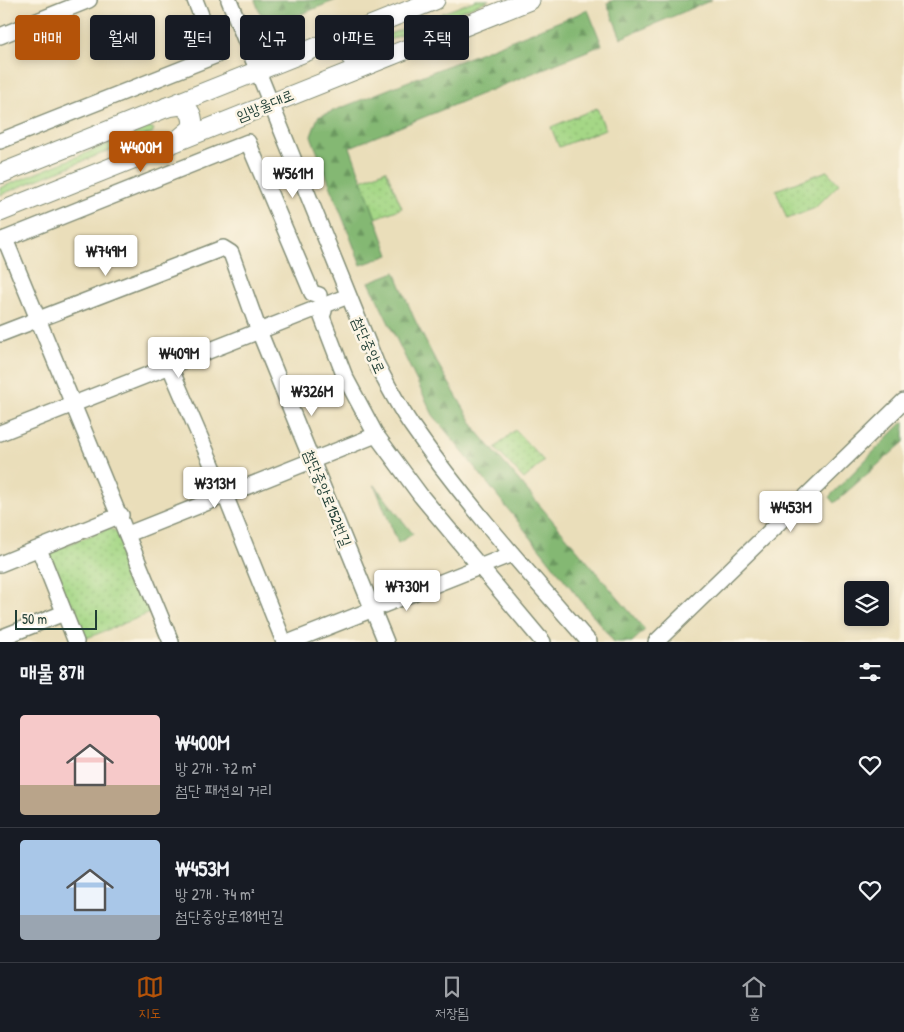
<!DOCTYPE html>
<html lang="ko">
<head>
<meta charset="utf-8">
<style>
	:root { --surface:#171b24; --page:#242831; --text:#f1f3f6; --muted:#9ea1a6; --line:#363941; --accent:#b45309 }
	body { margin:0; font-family:"Patrick Hand","Poor Story",sans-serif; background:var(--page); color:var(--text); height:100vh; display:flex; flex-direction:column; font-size:19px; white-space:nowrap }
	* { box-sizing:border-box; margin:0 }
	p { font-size:16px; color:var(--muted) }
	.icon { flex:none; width:28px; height:28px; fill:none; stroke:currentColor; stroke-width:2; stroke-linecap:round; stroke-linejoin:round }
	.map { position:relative; height:642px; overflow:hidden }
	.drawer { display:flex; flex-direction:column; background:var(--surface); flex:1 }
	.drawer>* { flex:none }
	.hud { position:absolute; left:15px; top:15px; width:500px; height:45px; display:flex; gap:10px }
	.controls { position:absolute; left:844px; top:581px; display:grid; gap:10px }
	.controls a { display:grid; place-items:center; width:45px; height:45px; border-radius:5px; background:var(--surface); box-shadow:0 2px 8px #0003; font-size:25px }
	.scale { position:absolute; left:15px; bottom:12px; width:82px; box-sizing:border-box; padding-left:5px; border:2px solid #1f3d34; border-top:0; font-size:14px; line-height:18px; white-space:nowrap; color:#1f3d34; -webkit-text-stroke:4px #fcf5e5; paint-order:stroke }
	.price { position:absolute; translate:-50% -42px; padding:0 11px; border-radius:5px; background:#fff; color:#222; font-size:16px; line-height:32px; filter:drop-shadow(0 1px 2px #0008) }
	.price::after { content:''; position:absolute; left:50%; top:30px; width:15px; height:11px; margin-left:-8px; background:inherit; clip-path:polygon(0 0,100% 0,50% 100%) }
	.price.selected { background:var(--accent); color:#fff }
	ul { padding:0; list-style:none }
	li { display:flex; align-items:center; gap:15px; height:125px; padding:0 20px }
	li+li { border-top:1px solid var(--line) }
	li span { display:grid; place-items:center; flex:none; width:140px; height:100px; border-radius:5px; color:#555 }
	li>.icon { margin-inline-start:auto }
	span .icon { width:60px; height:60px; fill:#fffc; stroke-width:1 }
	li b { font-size:21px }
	h2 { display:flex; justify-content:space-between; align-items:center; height:60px; padding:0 20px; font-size:21px }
	.tag { padding:0 18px; border-radius:5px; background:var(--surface); box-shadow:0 2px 8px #0003; font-size:18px; line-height:45px }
	.tag.selected { background:var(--accent); color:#fff }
	.tabs { display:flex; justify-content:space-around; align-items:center; height:70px; border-top:1px solid var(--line); background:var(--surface); font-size:14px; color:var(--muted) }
	.tabs a { display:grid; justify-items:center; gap:2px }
	.tabs .selected { color:var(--accent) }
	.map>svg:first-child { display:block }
	.green { fill:#a5d786; stroke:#628a5d }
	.forest { fill:url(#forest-firs); stroke:#527a54 }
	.park { fill:url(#park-dots); stroke:#628a5d }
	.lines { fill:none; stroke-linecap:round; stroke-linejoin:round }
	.minor-casing { stroke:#848e77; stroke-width:18 }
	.major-casing { stroke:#848e77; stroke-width:21 }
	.minor { stroke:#fff; stroke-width:15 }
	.major { stroke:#fff; stroke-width:19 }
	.labels { text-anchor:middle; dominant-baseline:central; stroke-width:5; stroke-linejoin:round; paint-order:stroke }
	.street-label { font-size:15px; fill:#1f3d34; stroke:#fcf5e5 }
</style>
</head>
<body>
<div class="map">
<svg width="904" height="642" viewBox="0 0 904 642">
	<defs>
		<pattern id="forest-firs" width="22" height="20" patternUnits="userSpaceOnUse" patternTransform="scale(1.25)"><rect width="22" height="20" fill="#84b873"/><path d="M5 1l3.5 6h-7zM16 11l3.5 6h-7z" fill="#6b975f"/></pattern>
		<pattern id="park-dots" width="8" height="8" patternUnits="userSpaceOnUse" patternTransform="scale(1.25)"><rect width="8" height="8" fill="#a5d786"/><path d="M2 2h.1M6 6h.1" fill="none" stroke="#8eb974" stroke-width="1.8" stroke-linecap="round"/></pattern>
	</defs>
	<rect width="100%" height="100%" fill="#fcf5e5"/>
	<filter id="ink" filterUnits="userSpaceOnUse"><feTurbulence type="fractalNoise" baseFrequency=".02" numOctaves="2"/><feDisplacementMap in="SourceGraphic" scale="10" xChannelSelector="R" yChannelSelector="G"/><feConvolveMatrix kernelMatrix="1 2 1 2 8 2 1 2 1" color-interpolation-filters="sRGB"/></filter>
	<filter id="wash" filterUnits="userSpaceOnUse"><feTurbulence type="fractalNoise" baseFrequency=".0096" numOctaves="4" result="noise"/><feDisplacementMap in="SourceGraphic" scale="20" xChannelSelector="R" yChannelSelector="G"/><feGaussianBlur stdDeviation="1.12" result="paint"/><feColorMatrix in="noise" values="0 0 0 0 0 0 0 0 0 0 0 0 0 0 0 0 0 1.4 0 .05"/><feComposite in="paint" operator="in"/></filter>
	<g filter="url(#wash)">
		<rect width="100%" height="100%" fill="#eadeba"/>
		<g class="green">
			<polygon points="476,0 489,0 374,46 366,40 372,41"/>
			<polygon points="150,127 154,129 152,133 0,195 0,188"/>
		</g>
		<g class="forest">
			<polygon points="255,0 336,0 284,21 260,13"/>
			<polygon points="614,0 712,0 621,38 607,3"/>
			<polygon points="588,10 602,45 350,147 389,255 361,265 311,136 318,117"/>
			<polygon points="395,272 414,318 432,354 477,431 645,630 632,642 614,642 433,415 369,282"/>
			<polygon points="904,421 904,442 834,503 829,497"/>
			<polygon points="374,484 413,534 398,543"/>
		</g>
		<g class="park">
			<polygon points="597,108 605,129 559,147 551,127"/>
			<polygon points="386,170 402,208 376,218 362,180"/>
			<polygon points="827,171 839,184 815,208 787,219 776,190"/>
			<polygon points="515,430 544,461 524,479 495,448"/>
			<polygon points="109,528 117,532 150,613 79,641 47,561 52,551"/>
		</g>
	</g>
	<g filter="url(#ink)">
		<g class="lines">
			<g class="minor-casing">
				<g id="minor">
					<path d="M229,0L376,363C387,384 398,406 412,426C465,503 528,572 589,642"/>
					<polyline points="0,36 89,0"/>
					<polyline points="0,141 217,55 195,0"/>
					<polyline points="5,239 171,642"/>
					<polyline points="0,241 248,142 312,293 319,295"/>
					<polyline points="324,311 322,317 345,377 376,435 421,496 543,642"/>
					<polyline points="0,334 223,248 231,253 259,331 386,642"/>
					<polyline points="170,367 225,495 284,642"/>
					<polyline points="0,433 348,296"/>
					<polyline points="128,534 376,435"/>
					<polyline points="39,549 76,642"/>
					<polyline points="0,564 121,515"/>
					<polyline points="0,638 64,613"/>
					<polyline points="290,642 512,554"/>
					<polyline points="656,642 904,401"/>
				</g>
			</g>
			<g class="major-casing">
				<g id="major">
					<path d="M359,31L348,41C345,58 358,66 373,62"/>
					<path d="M167,107L181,105C191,110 194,117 192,128L179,139"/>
					<polyline points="0,174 435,0"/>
					<polyline points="0,212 530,0"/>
				</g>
			</g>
			<use href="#minor" class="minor"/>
			<use href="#major" class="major"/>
		</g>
	</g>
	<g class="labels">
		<g class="street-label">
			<text transform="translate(265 105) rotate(-22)">임방울대로</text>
			<text transform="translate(369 345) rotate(66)">첨단중앙로</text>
			<text transform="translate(328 498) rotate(68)">첨단중앙로152번길</text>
		</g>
	</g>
</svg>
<div class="controls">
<a><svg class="icon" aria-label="layers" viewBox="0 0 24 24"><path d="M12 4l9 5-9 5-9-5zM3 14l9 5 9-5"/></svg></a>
</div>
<div class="scale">50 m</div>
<b class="price selected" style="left:141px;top:173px">₩400M</b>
<b class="price" style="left:293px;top:199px">₩561M</b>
<b class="price" style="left:106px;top:277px">₩749M</b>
<b class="price" style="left:179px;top:379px">₩409M</b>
<b class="price" style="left:312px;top:417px">₩326M</b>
<b class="price" style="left:215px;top:509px">₩313M</b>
<b class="price" style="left:791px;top:533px">₩453M</b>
<b class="price" style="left:407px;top:612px">₩730M</b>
<div class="hud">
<a class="tag selected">매매</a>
<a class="tag">월세</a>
<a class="tag">필터</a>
<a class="tag">신규</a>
<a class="tag">아파트</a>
<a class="tag">주택</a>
</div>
</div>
<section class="drawer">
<h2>매물 8개<svg class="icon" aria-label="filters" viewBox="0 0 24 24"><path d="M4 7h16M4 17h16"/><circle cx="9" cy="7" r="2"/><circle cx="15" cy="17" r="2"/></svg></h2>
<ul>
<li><span style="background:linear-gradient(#f6c9c9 70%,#b9a48a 0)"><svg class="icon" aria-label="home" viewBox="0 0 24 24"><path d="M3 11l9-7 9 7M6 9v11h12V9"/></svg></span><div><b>₩400M</b><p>방 2개 · 72 m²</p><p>첨단 패션의 거리</p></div><svg class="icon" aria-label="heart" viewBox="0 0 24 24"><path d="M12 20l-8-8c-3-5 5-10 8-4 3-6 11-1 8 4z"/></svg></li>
<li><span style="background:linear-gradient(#a9c7e8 75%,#9aa5b1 0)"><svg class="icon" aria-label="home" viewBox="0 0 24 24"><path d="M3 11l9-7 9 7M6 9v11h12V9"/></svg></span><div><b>₩453M</b><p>방 2개 · 74 m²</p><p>첨단중앙로181번길</p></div><svg class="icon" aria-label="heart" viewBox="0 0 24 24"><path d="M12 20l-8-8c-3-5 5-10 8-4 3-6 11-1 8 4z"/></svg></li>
</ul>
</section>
<nav class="tabs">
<a class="selected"><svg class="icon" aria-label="map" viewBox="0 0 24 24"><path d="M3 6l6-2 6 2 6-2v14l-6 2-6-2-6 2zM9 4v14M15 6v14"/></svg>지도</a>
<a><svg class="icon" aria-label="saved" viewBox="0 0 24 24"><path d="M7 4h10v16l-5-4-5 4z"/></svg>저장됨</a>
<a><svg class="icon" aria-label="home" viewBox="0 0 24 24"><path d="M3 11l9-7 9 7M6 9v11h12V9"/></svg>홈</a>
</nav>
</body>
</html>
